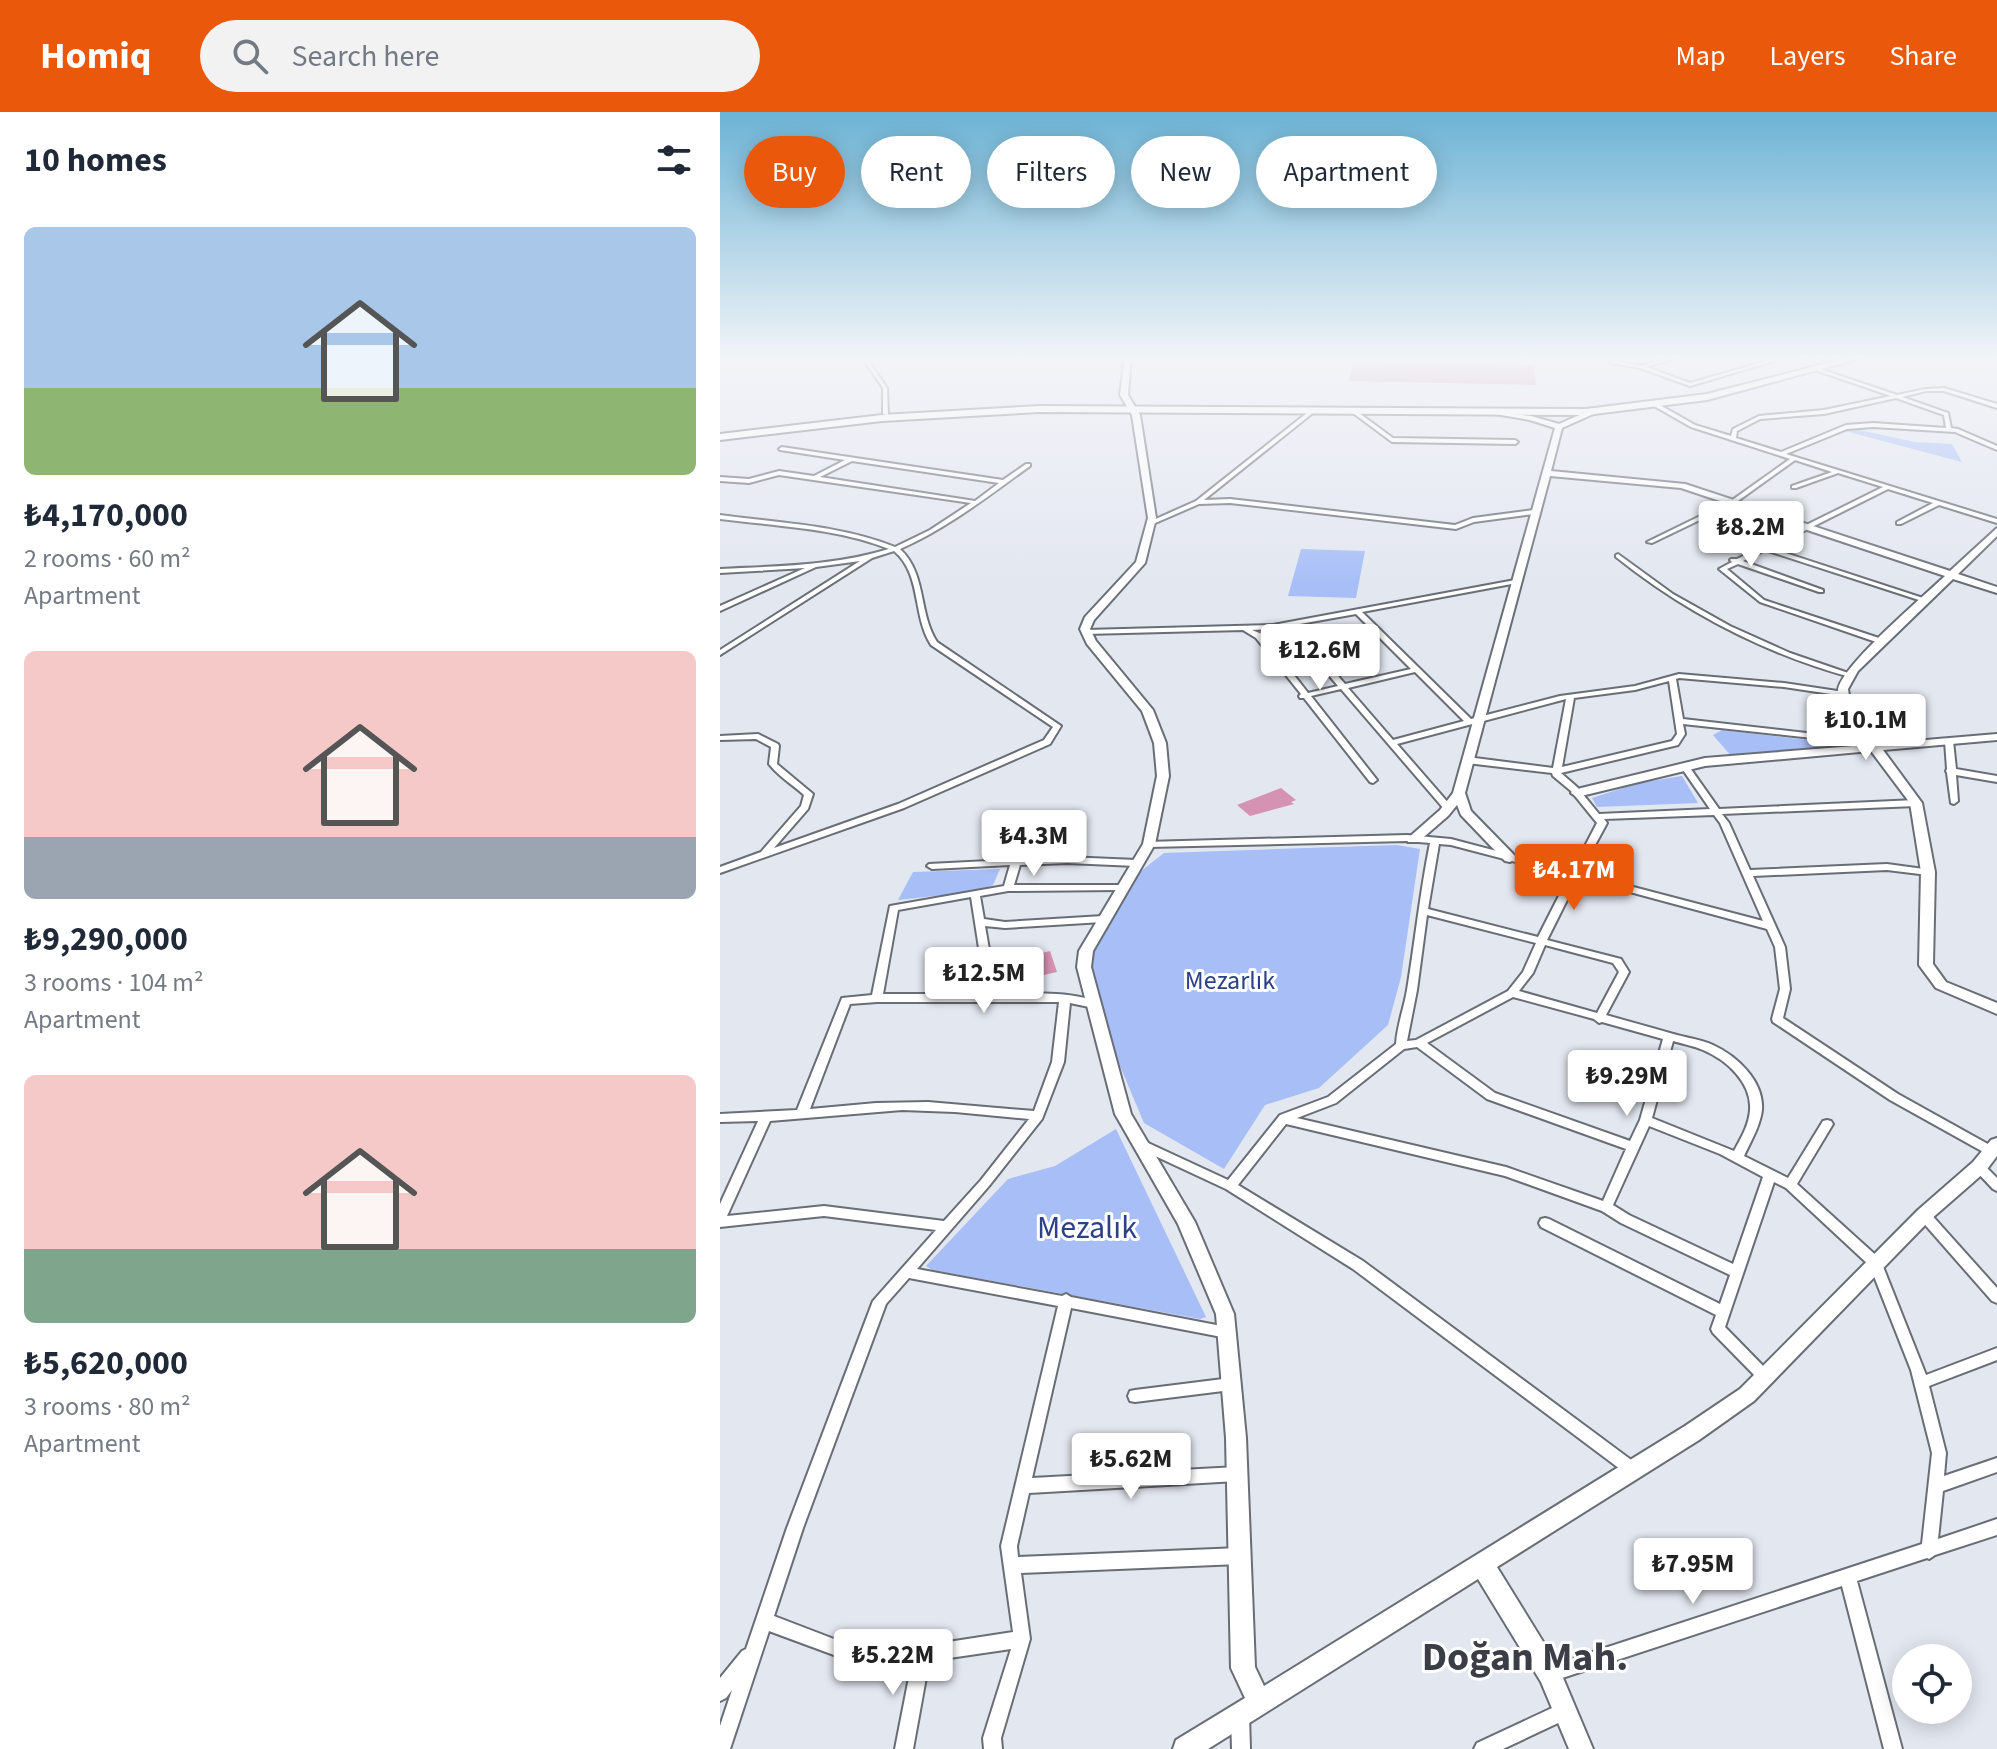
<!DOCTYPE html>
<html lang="en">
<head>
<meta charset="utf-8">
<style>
	:root { --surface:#fff; --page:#f2f2f3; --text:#1f2937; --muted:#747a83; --accent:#ea580c }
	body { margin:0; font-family:"Source Sans 3",sans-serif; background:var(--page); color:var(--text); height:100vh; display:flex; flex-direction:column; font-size:30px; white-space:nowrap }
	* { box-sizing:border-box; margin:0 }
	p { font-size:26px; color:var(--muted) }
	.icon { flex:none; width:44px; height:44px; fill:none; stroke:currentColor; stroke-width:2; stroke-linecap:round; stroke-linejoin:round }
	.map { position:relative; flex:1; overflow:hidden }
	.drawer { display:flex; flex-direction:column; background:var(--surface); width:720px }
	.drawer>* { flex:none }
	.top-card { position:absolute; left:24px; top:24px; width:760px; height:72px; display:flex; gap:16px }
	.fabs { position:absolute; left:1172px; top:1532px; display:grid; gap:16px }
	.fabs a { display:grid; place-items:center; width:80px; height:80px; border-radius:50%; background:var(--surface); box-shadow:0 4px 20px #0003; font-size:40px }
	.price { position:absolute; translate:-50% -68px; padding:0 18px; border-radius:8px; background:#fff; color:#222; font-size:26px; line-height:52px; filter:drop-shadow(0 2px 4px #0008) }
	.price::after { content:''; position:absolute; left:50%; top:48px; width:24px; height:18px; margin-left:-12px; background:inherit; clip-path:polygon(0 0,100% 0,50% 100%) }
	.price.current { background:var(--accent); color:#fff }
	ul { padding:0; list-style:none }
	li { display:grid; align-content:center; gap:16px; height:424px; padding:0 24px }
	li span { display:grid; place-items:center; height:248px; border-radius:12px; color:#555 }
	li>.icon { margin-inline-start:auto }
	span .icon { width:144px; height:144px; fill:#fffc; stroke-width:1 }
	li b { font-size:34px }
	h2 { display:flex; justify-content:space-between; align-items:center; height:96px; padding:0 24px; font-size:34px }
	.tag { padding:0 28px; border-radius:36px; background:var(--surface); box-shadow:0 4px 20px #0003; font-size:28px; line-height:72px }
	.tag.current { background:var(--accent); color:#fff }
	header { display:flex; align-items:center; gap:48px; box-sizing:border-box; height:112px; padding:0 40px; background:var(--accent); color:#fff }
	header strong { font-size:38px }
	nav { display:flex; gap:44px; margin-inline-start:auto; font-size:28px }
	.search { width:560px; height:72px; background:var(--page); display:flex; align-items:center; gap:20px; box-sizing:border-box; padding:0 28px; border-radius:44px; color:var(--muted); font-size:30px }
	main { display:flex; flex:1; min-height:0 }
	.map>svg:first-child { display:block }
	.green { fill:#a7bef7 }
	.building { fill:#d592b2 }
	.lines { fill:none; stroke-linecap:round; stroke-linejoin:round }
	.street-casing { stroke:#696d75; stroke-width:4 }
	.secondary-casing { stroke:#696d75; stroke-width:4 }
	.highway-casing { stroke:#696d75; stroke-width:4 }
	.street { fill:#fff; fill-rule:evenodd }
	.secondary { fill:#fff; fill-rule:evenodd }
	.highway { fill:#fff; fill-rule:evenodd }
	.labels { text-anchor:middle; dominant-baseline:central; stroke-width:6; stroke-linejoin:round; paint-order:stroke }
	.park-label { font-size:26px; fill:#2c4187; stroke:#fff }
	.near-park-label { font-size:32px; fill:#2c4187; stroke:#fff }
	.near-district-label { font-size:40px; font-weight:bold; fill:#3b3e46; stroke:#fff }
</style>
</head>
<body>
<header>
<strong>Homiq</strong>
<div class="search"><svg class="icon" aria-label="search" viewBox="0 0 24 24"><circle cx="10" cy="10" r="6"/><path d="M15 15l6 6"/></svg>Search here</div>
<nav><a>Map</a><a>Layers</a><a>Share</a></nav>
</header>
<main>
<section class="drawer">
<h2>10 homes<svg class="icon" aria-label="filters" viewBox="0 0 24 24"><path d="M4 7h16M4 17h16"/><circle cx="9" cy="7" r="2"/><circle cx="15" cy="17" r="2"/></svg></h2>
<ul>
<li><span style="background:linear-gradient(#a9c7e8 65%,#8fb573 0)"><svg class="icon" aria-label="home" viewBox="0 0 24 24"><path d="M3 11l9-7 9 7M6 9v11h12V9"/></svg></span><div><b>₺4,170,000</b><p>2 rooms · 60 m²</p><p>Apartment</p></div></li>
<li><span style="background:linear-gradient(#f6c9c9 75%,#9aa5b1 0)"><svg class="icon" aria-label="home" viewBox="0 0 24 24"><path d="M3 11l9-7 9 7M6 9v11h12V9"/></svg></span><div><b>₺9,290,000</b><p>3 rooms · 104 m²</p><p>Apartment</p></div></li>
<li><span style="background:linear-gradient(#f6c9c9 70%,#7fa58c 0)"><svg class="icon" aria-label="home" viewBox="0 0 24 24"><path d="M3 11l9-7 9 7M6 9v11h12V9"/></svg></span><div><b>₺5,620,000</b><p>3 rooms · 80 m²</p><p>Apartment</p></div></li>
</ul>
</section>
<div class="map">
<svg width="1277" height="1637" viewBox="0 0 1277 1637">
	<rect width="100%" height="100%" fill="#e3e7f0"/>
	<g class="green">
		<polygon points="1130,316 1195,330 1232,332 1242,350 1125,319"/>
		<polygon points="581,437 645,439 636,486 568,484"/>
		<polygon points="1002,618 1105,630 1111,633 1012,645 993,623"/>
		<polygon points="962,664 978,691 877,695 872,686 918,671"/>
		<polygon points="677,733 700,737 681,865 668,913 599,976 545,993 504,1057 424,1011 374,892 369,841 416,763 444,741"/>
		<polygon points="280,757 273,773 260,779 178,788 193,760"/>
		<polygon points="396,1017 486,1205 480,1207 212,1158 206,1154 288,1067 335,1054"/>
	</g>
	<g class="building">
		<polygon points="634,249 814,253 816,273 629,269"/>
		<polygon points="561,676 576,688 571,690 574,692 530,704 517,693"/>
		<polygon points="330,839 337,860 302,868 296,847"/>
	</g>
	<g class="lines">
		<g class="street-casing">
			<g id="street">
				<polygon points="141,244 145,244 167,276 168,303 163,302 163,276"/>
				<polygon points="888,244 892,244 895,249 921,254 956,244 963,244 926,255 970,271 1064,244 1071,244 970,274 920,256 891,251"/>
				<polygon points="1076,244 1083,244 1103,250 1101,251"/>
				<path d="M1097,256L1177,283L1206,277L1224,276L1277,292V296L1224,279H1206L1182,285L1228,301L1231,316L1238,317L1277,334V338L1235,320L1153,315L1127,317L1066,342L1277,407V411L1219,393L1181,412H1177V410L1213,391L1168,377L1050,436L1206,487V489H1202L1045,438L1023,449L1103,478V480H1099L1018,452L1007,457L1044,488L1165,528V532H1162L1040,490L999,457L1012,450L1010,448L1011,447H1017L1039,436L1040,434H1044L1163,375L1118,361L1076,376H1072V374L1112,360L1075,348L1015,391L932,431L927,430L1011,389L1070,347L971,315L934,294V292H938L975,313L1011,324L1013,317L1039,304L1104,298L1171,284L1095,258ZM1176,286L1224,303L1226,316L1153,311L1126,313L1061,340L1016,326L1017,319L1040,307L1104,302Z"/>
				<polygon points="592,297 594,300 484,388 510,387 735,413 753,406 814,398 817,400 814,402 754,410 736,417 510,391 479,392 433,412 429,412 429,410 476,389"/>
				<polygon points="635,298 673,326 795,328 798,330 795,332 672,330 633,301 632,300"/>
				<path d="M62,335L283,368L306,352H310V354C268,384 228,416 180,437C207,462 198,501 217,530L341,614L330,632L184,696L0,761V755L41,740L81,694L84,683C72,672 59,665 49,652L51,635L36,627L0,628V624L38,622L58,632L59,634L57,652L93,682L88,697L54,736L178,692L324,628L333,615L211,533C192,503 202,462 174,439L152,446L0,543V538L140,449L96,455L0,499V494L85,456L0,461V457C57,454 114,454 169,437C118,416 55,414 0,407V403C58,411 121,413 175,435L210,418L251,391L59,363L29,371L0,369V365L29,367L59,359L94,364L125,348L60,338L59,337ZM132,349L279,371L255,389L100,365Z"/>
				<path d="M898,442L953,482L1010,514L1070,541L1134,563L1130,565C1044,541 966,501 896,445V443Z"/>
				<path d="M795,468L798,470L797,471L642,500L751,607L840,584L915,574L959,562L1064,571L1124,580L1128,582L1124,584L1064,575L959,566L956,567L963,607L1139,627L1161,635L1157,637L1138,631L963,612L965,622L958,633L841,661L857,675L879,702L990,697L961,655L965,652L968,653L999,697L1196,688L1200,691L1196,694L1002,702L1009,711L1030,758L1167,752L1211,758L1213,760L1211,762L1208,763L1167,758L1033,764L1065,835L1070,877L1063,906L1178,982L1275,1036L1277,1039L1275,1042L1271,1044L1267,1042L1170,988L1053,910L1052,907L1060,877L1055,835L1047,817L858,766L827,828L901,847L909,860L886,903C910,910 934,916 957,923C969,926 982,928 993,933C1017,944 1044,969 1042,998C1040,1014 1031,1029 1024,1044L1068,1066L1103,1009L1107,1008L1111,1009L1113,1012L1077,1072L1160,1147L1206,1263L1277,1236V1248L1209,1274L1226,1341L1224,1364L1277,1346V1360L1223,1379L1218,1427L1277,1407V1423L1215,1443L1209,1447L1207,1446L1137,1469L1182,1637H1164L1122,1474L830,1570L824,1568L822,1562L824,1556L830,1554L1202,1432L1212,1341L1191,1258L1150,1154L1066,1076L1054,1070L1005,1215L1050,1261L1052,1265L1050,1269L1045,1271L1040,1269L993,1221L991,1217L996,1203L821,1115L819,1111L821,1107L825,1106L829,1107L1000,1192L1010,1163L901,1111L882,1099L785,1064L566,1012L518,1073L643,1149L918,1353L921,1358L918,1363L913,1365L908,1363L633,1157L506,1077L418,1036L416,1033L418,1030L422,1028L426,1030L508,1068L560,1003L608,985L676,932C677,914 684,896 687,878C695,829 700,780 710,731L687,729L429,735L426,734L424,732L426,730L687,723L731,727L852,759L877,711L851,679L833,664L832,661L747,651L743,648L747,645L833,656L846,587L677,632L731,694L732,696L728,699L725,698L621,577L591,584L657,668L653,671L650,670L584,586H580L579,584L581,582L536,526L523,518L366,522L362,520L366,518L553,513ZM636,502L691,557L625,572L574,513ZM567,514L618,574L588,581L542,522L532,518L553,517ZM695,560L744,609L673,628L628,576ZM949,569L957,622L952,629L842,655L854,586L915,578ZM994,703L1000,711L1043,809L860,761L887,711L884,707ZM719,732L731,733L849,764L818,825L708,797ZM707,803L816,831L803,860L788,879L696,928L687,929L697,878ZM825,833L893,851L899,860L877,901L799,879L813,861ZM793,885L874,907L879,911L882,910L943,927L920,1008L910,1029L775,981L707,931ZM953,929C963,932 974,934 983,938C1007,948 1032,971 1030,998C1029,1013 1021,1026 1014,1039L932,1006ZM697,935L767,987L906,1037L883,1089L786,1055L577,1006L616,991L684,937ZM929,1014L1000,1042L1043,1065L1013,1152L909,1103L893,1093Z"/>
				<polygon points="1226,627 1229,627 1233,629 1236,657 1277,664 1277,670 1236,663 1238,689 1234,692 1231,691 1227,661 1226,659 1227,657 1225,629"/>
				<path d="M347,745L416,748L421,751L416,754L347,751L300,753L294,773H404L406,775L401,778L288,779L260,784L264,807L285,810L383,804L388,807L383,810L285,816L265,814L271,849L265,882C293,882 358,877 379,892L374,896L350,891L344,950L322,1007L269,1074L197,1157L342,1184L346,1182L351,1185L512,1216L514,1220L512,1224L507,1226L351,1196L312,1366L517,1355L522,1357L525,1362L522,1367L517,1369L309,1381L297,1434L298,1445L520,1436L526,1438L528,1444L526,1450L520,1452L301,1461L310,1527L281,1626L282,1637H264L263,1626L291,1537L209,1549L193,1637H175L192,1550L114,1543L49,1519L10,1637H0V1614L12,1578L6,1586L0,1589V1566L22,1539L26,1537L67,1416L153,1189L216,1118L104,1104L0,1115V1092L38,1009L0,1010V1002L77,998L122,886L152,883L170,794L284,774L290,753L212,757L207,754L209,752ZM251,785L261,849L254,882H163L178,798ZM157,890H339L332,950L314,999L208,990L156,991L90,997L130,892ZM182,998L235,1000L309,1007L261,1068L224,1109L104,1094L7,1104L50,1009ZM189,1166L338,1194L281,1434L293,1520L202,1534L114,1527L54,1504L83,1416L166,1192Z"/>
				<polygon points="1259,1050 1263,1052 1277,1066 1277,1079 1273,1077 1255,1058 1253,1055 1255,1052"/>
				<polygon points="1204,1098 1208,1099 1277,1176 1277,1191 1272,1189 1200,1107 1198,1103 1200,1099"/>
				<polygon points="511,1266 516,1268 518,1272 516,1276 511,1278 415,1290 410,1289 408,1284 410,1279 415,1278"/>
				<polygon points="845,1590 851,1593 854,1599 851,1605 783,1637 754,1637 757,1631"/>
				<polygon points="520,1594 526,1597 529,1603 530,1637 512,1637 511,1603 514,1597"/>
			</g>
		</g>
		<g class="secondary-casing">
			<g id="secondary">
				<polygon points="405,244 411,244 408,283 420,303 436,406 425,451 374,508 370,517 376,529 433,598 446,631 449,664 435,732 373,839 371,855 411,1002 475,1110 514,1202 526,1326 535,1555 544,1574 965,1314 1020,1277 1198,1098 1253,1050 1271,1028 1277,1026 1277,1044 1265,1060 1210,1108 1034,1289 979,1328 777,1455 838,1554 873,1637 849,1637 821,1570 758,1467 488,1637 453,1637 456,1628 525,1586 511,1556 506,1326 496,1202 458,1112 395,1002 357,855 359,839 423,732 437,664 434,631 422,599 367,532 360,517 365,505 416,450 428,406 412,303 400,283"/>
				<path d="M873,297L880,299L842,316L831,359L965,372L1230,459L1277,416V424L1238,462L1277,475V481L1233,467L1138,559L1128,577L1131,596L1158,632L1277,622V628L1163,638L1202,691L1215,760L1213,852L1226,870L1277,891V902L1216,876L1199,853L1201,760L1190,691L1151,639L985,654L857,685L851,681L853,678L985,646L1146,633C1135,617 1115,599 1118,578C1121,554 1204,484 1225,464L961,376L830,364L745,681L751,699L797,746L790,750L785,749L741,703L737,693L728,704L698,730H688L687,727L720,698L733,681L835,316L810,308L775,302L779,300L811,304L839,312Z"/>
			</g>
		</g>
		<g class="highway-casing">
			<polygon id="highway" points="1135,244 1149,244 987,288 866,303 319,300 162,309 0,328 0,322 162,303 319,294 866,297 987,282"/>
		</g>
		<use href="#street" class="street"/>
		<use href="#secondary" class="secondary"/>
		<use href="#highway" class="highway"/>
	</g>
	<linearGradient id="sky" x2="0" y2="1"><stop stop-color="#6cb3d5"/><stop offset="0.52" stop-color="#f2f4f8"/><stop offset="1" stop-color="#f2f4f8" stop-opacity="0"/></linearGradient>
	<rect width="1277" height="473" fill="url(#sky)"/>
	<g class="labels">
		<g class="park-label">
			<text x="510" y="868">Mezarlık</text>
		</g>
		<g class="near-park-label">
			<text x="367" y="1116">Mezalık</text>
		</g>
		<g class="near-district-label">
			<text x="805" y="1545">Doğan Mah.</text>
		</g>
	</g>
</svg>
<div class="fabs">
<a><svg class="icon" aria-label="locate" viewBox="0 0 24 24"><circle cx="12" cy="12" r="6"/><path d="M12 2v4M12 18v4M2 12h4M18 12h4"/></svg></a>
</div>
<b class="price" style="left:1031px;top:457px">₺8.2M</b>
<b class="price" style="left:600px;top:580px">₺12.6M</b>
<b class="price" style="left:1146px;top:650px">₺10.1M</b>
<b class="price" style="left:314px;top:766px">₺4.3M</b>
<b class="price current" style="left:854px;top:800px">₺4.17M</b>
<b class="price" style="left:264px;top:903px">₺12.5M</b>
<b class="price" style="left:907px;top:1006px">₺9.29M</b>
<b class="price" style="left:411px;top:1389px">₺5.62M</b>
<b class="price" style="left:973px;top:1494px">₺7.95M</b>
<b class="price" style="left:173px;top:1585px">₺5.22M</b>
<div class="top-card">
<a class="tag current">Buy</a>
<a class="tag">Rent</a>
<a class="tag">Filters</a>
<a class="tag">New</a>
<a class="tag">Apartment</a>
</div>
</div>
</main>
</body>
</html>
